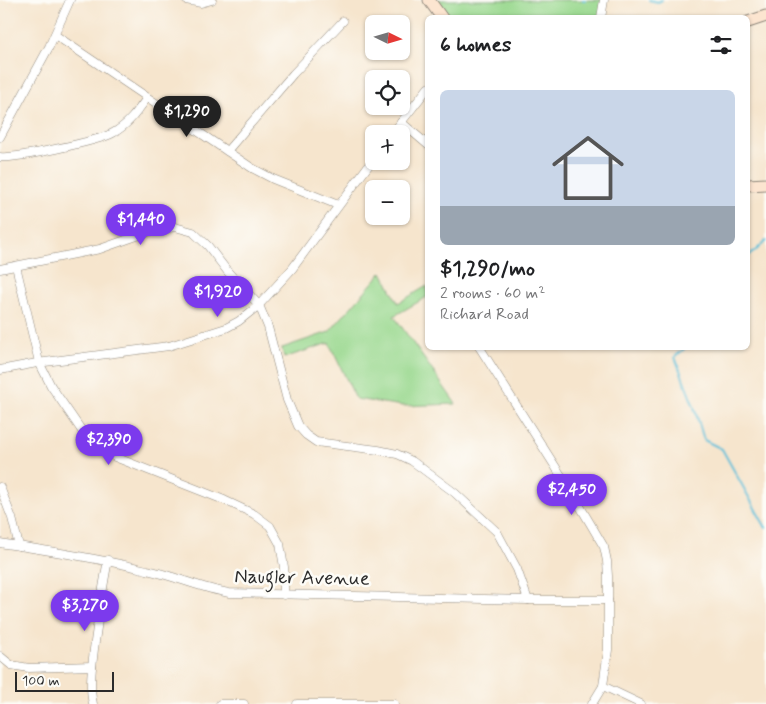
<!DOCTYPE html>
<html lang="en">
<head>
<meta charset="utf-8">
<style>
	:root { --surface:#fff; --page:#f6f6f6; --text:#202124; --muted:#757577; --accent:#7c3aed }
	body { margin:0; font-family:Mynerve,sans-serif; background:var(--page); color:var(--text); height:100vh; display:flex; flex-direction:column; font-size:19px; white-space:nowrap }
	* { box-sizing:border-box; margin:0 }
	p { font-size:16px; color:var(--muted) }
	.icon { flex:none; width:28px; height:28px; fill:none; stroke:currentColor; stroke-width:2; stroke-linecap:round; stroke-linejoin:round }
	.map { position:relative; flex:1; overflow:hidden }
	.panel { position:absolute; left:425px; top:15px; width:325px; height:335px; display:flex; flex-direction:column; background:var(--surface); border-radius:8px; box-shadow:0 1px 4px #0004 }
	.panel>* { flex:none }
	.needle { width:32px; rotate:95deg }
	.fabs { position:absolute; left:365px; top:15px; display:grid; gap:10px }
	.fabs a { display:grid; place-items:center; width:45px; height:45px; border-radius:8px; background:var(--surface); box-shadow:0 1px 4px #0004; font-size:25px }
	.scale { position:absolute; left:15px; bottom:12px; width:99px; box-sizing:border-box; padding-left:5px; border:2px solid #2b2b2b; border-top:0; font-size:14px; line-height:18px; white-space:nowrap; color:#2b2b2b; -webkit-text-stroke:4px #fdfcf7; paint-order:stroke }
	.price { position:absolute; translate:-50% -42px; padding:0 11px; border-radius:18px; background:var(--accent); color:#fff; font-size:16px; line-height:32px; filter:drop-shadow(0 1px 2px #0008) }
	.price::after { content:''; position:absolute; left:50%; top:30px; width:15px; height:11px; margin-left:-8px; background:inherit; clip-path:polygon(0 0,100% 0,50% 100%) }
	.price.selected { background:#222; color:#fff }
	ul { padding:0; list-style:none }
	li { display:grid; align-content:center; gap:10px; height:265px; padding:0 15px }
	li span { display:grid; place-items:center; height:155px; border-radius:8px; color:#555 }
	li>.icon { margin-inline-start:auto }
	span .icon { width:90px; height:90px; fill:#fffc; stroke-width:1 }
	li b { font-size:21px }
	h2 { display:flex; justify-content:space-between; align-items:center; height:60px; padding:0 15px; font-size:21px }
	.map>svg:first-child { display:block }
	.green { fill:#99d88e; stroke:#62825c }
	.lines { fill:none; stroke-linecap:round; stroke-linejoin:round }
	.stream { stroke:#5cc0da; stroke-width:2 }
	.street-casing { stroke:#90887c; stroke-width:9 }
	.secondary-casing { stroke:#90887c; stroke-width:13 }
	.street { stroke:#fff; stroke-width:8 }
	.secondary { stroke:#fce5d0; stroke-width:11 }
	.labels { text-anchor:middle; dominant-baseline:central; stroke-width:5; stroke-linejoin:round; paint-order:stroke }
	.street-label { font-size:20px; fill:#2b2b2b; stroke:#fdfcf7 }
</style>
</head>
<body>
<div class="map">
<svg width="766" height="704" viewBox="0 0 766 704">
	<rect width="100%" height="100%" fill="#fdfcf7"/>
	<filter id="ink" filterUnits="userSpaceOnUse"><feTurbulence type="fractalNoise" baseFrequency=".02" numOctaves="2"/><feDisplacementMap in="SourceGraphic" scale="10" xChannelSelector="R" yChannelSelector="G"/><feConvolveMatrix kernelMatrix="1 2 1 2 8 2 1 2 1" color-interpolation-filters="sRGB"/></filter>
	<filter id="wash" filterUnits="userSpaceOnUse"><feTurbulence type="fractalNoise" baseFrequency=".0096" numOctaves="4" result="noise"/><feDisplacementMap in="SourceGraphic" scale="20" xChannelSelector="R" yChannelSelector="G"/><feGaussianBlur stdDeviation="1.12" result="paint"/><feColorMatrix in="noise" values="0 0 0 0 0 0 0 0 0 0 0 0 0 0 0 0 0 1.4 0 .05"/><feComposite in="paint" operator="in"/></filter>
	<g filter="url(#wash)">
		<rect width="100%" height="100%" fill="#f6e5cd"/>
		<g class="green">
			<polygon points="429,0 604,0 601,18 442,17"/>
			<polygon points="382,272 398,303 427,286 427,297 394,316 456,404 403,406 356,399 329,343 284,358 282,348 329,332"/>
		</g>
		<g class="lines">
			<g class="stream">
				<polyline points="583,0 585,0"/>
				<polyline points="649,0 658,2 662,0"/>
				<polyline points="748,256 754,252 766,241"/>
				<polyline points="685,348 675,357 694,407 704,440 722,449 766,528"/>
			</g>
		</g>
	</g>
	<g filter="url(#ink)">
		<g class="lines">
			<g class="street-casing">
				<g id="street">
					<polyline points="186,0 201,3 212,0"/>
					<polyline points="601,18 604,0"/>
					<polyline points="55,35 252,168 273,179 338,205"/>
					<polyline points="401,122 428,145"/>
					<polyline points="392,134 428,88"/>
					<polyline points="0,137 49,47 70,0"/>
					<polyline points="227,151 293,74 343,21"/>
					<path d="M0,157C15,159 98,141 113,133C128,125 137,112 147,98"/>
					<polyline points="16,266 39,362 51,386 84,434 95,445 115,457 224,500 254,514 270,526 280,544 284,567 284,595"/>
					<polyline points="0,269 100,249 151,231 175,227 193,232 208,246 228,272 259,305 268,327 287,400 298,426 306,435 316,442 378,450 397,454 412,461 455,493 497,532 517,569 528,600"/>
					<polyline points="480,348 574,496 604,547 607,561 608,576 608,650 603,686 592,704"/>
					<polyline points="0,370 37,363 169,346 226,328 239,321 259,305 292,269 374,158"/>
					<polyline points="0,487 12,518 19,546"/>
					<path d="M0,543C50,551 99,558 147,570C175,576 200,588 229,593L528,600H608"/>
					<polyline points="0,656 11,665 29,668 92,666"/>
					<polyline points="603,686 641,704"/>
					<path d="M93,704C89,686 92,668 94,649C98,620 102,590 108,560"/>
					<polyline points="220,704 244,704"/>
					<polyline points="297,704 394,704"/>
				</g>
			</g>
			<g class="secondary-casing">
				<g id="secondary">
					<polyline points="429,0 442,18"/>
					<polyline points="748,22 766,16"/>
					<polyline points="748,185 766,184"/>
				</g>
			</g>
			<use href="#street" class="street"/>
			<use href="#secondary" class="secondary"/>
		</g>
	</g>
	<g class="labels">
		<g class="street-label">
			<text transform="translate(302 578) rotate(1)">Naugler Avenue</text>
		</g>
	</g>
</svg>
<div class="fabs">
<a><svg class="needle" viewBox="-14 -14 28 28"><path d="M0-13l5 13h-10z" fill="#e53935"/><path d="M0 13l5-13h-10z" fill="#757577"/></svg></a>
<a><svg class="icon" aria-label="locate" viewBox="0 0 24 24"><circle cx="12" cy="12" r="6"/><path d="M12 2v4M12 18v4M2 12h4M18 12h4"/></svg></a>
<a>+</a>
<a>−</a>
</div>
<div class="scale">100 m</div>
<b class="price selected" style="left:187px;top:138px">$1,290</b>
<b class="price" style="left:141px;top:246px">$1,440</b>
<b class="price" style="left:218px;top:318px">$1,920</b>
<b class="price" style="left:109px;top:466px">$2,390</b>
<b class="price" style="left:572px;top:516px">$2,450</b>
<b class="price" style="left:85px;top:632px">$3,270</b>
<section class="panel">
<h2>6 homes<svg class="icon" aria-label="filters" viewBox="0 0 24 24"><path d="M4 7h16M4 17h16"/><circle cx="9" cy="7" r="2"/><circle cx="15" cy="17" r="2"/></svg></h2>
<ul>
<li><span style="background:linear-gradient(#c9d6e8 75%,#9aa5b1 0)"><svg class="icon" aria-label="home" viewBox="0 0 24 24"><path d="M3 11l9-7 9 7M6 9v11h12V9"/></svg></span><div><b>$1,290/mo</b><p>2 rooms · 60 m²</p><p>Richard Road</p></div></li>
</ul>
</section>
</div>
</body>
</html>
